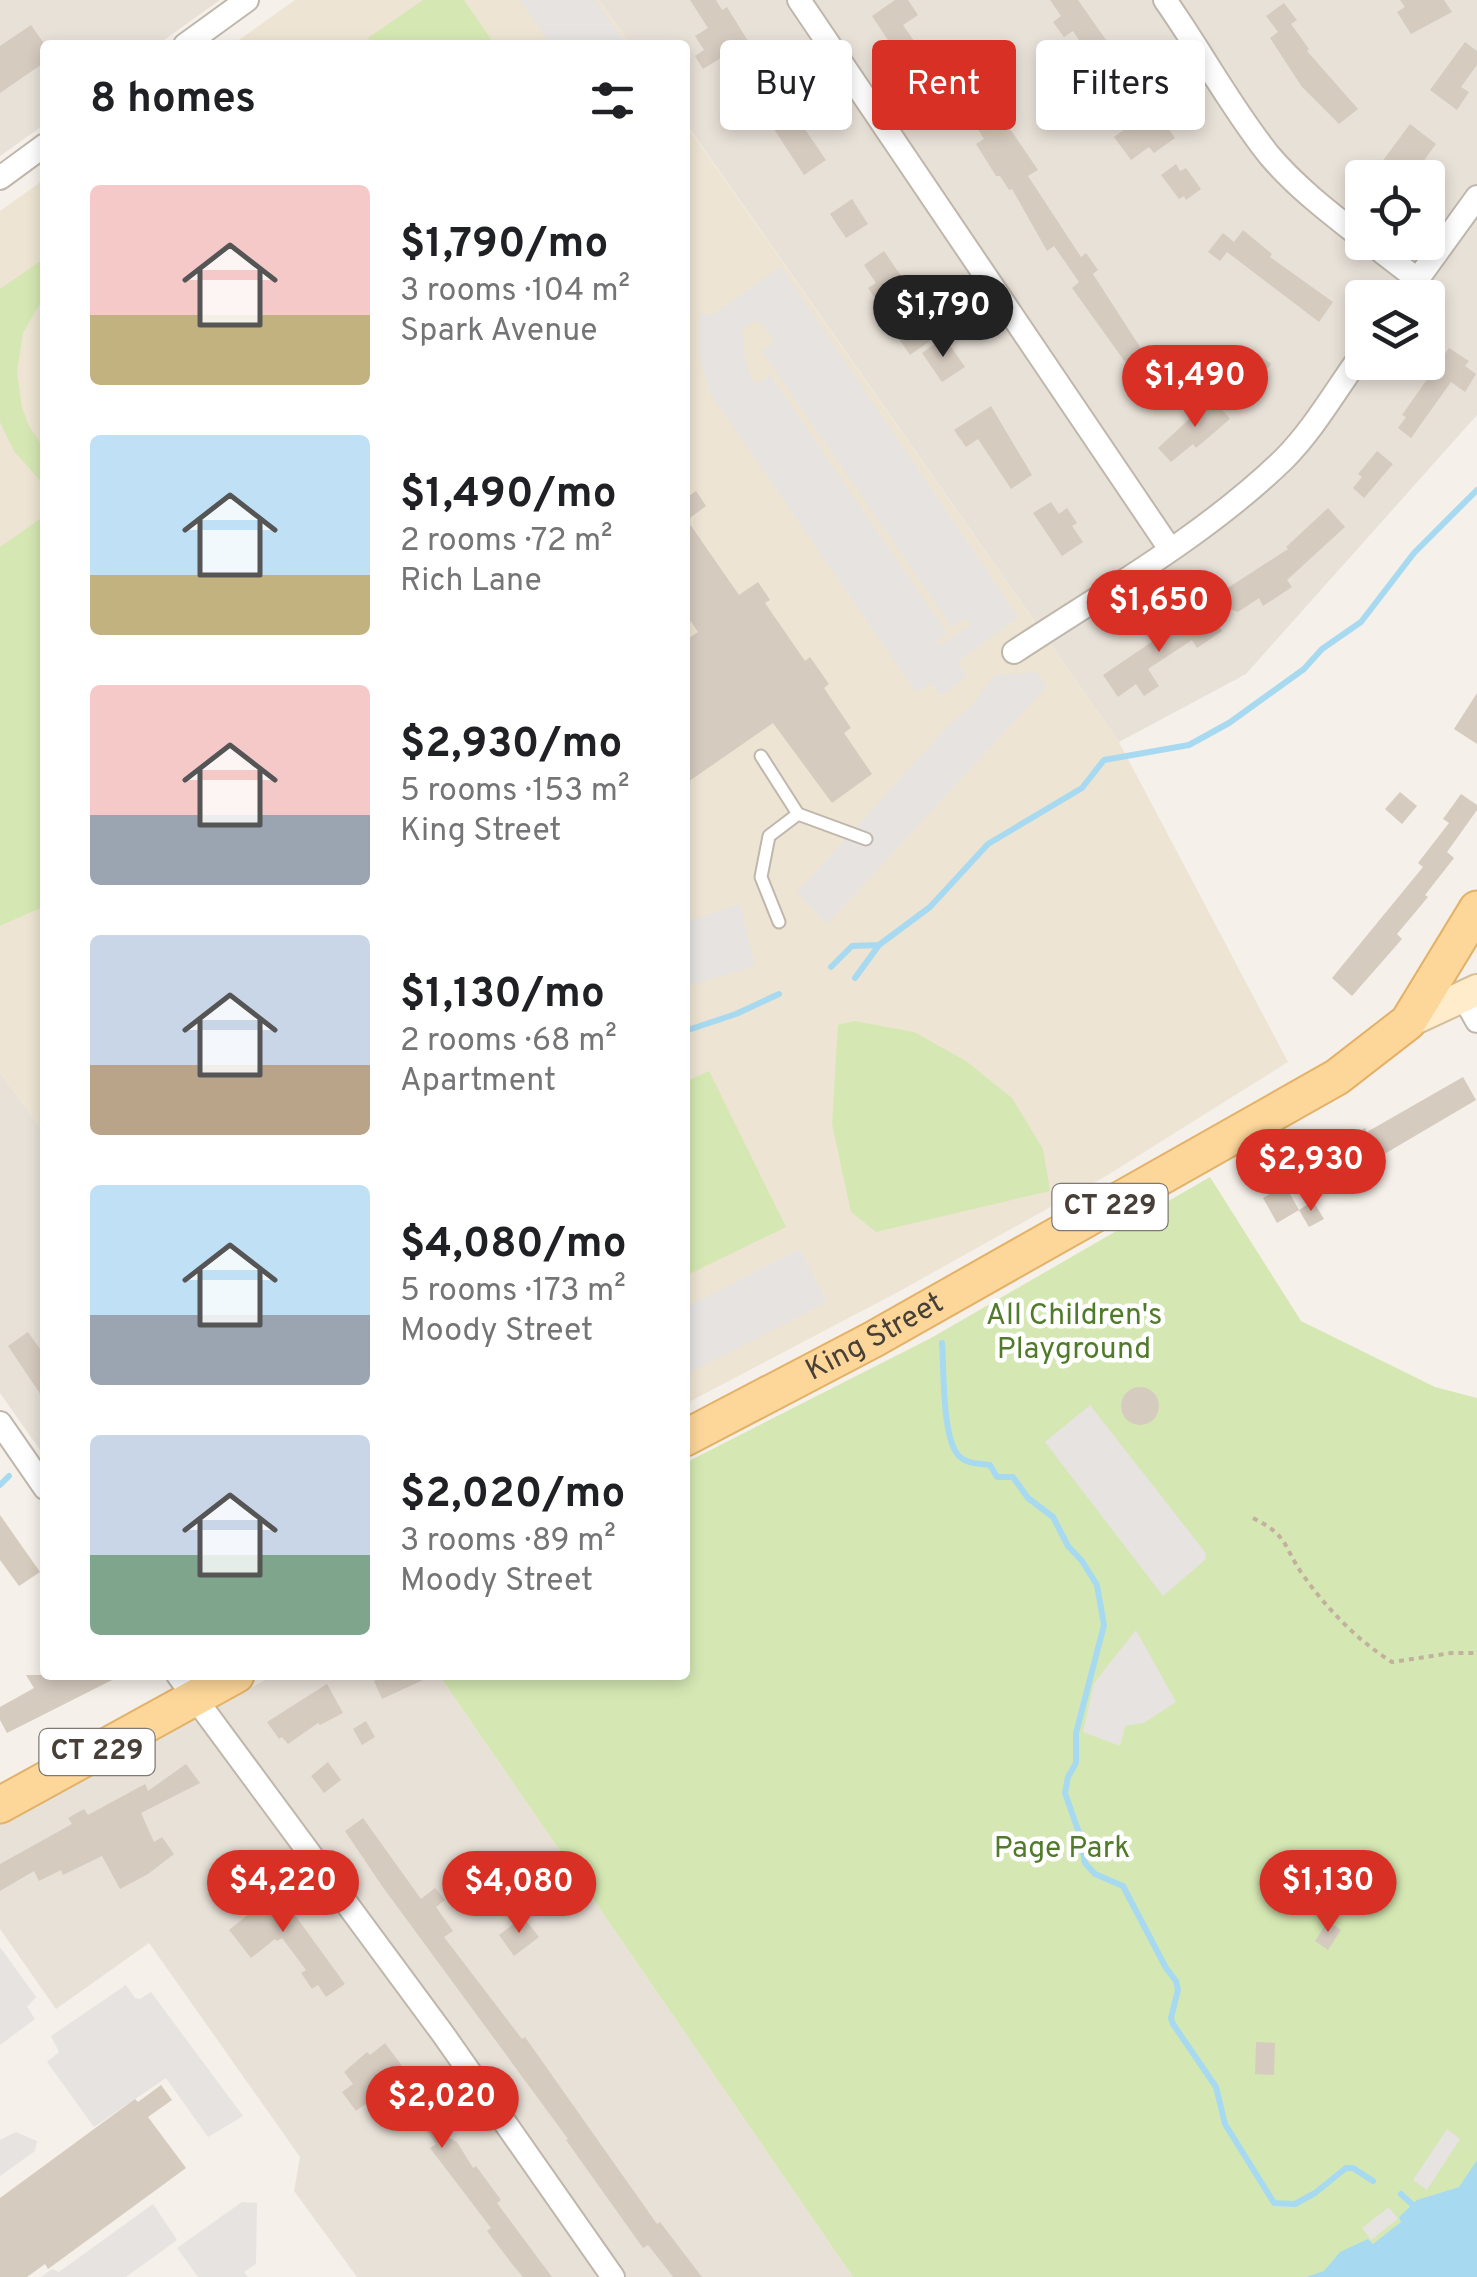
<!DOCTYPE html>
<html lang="en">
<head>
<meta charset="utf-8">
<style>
	:root { --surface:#fff; --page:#f6f6f6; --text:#202124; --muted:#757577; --accent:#d93025 }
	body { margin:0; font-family:Overpass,sans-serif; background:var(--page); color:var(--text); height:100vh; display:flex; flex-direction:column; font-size:38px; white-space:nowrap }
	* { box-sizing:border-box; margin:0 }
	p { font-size:32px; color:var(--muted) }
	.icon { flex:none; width:55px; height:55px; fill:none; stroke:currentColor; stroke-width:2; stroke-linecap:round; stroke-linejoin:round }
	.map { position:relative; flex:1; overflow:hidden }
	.details { position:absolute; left:40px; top:40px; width:650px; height:1640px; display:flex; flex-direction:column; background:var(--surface); border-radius:10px; box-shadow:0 5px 15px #0003 }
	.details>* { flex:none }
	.guide { position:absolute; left:720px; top:40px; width:605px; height:90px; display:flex; gap:20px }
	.controls { position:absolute; left:1345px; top:160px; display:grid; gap:20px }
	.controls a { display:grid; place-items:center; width:100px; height:100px; border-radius:10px; background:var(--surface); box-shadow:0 5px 15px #0003; font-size:50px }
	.price { position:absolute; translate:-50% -85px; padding:0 22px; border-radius:35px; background:var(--accent); color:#fff; font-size:32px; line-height:65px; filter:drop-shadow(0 2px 5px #0008) }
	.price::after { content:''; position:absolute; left:50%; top:60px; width:30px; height:22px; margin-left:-15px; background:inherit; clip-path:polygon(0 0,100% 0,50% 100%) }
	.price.on { background:#222; color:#fff }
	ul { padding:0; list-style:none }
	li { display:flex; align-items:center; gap:30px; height:250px; padding:0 50px }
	li span { display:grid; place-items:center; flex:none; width:280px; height:200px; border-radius:10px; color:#555 }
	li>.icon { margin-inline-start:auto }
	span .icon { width:120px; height:120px; fill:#fffc; stroke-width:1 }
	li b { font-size:42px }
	h2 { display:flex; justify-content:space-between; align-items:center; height:120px; padding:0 50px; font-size:42px }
	.tag { padding:0 35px; border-radius:10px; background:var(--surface); box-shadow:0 5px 15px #0003; font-size:35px; line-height:90px }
	.tag.on { background:var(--accent); color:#fff }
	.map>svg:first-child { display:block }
	.residential { fill:#e8e1d8; fill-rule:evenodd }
	.education { fill:#ede4d3 }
	.green { fill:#d5e8b3 }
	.parking { fill:#e6e3e1; fill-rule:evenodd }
	.water { fill:#a7daf0 }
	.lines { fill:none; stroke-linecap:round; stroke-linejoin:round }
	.stream { stroke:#a7daf0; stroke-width:6 }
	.building { fill:#d6cbbf }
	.lane-casing { stroke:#c0b7ac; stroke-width:15 }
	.street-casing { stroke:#c0b7ac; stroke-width:26 }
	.secondary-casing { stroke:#d4bf9a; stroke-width:34 }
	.primary-casing { stroke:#e3b268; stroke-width:39 }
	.path { stroke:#c2b19d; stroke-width:4; stroke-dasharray:5 5; stroke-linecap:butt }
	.lane { stroke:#fff; stroke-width:11 }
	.street { stroke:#fff; stroke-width:22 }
	.secondary { stroke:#feecca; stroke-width:30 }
	.primary { stroke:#fdd79a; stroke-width:35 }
	.labels { text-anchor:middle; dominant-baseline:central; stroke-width:9; stroke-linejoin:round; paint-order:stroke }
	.shield { fill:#fff; stroke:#7f7974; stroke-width:2.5 }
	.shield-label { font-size:28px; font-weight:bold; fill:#484038 }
	.park-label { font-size:30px; fill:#517b2a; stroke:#fff }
	.street-label { font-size:30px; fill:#484038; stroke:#fff }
</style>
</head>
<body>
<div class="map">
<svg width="1477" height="2277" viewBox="0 0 1477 2277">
	<rect width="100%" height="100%" fill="#f5f0e9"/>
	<g class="residential">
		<polygon points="0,0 220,0 157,45 45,45 45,124 0,156"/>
		<path d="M599,0H1477V415L1246,674L1119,742L685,122V45H631ZM1362,178H1428V242H1362ZM1362,298H1428V362H1362Z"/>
		<polygon points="0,1073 45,1134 45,1457 0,1393"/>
		<polygon points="274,1675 439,1675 853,2277 357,2277 294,2191 300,2157 149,1943 56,2009 0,1929 0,1824"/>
	</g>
	<g class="education">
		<polygon points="295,0 599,0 631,45 232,45"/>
		<polygon points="685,123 1119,742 1288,1062 1106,1176 898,1292 685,1404"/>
		<polygon points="45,179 45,1134 0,1073 0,211"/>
	</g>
	<g class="green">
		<polygon points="423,0 464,0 495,45 373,45 368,38"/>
		<polygon points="45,258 45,295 23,333 17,371 22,408 29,426 45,450 45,486 14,451 0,422 0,289"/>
		<polygon points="40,519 45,523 45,906 0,926 0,547"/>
		<polygon points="854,1021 914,1032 966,1061 1012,1098 1043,1149 1050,1191 876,1232 851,1212 832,1124 838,1025"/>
		<polygon points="709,1071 786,1227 685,1276 685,1082"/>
		<polygon points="1210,1177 1301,1321 1435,1387 1477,1398 1477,2277 853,2277 439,1675 685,1675 685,1463 931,1338"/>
	</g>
	<g class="parking">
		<polygon points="520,0 595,0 627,45 551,45"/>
		<path d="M781,267L1018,617L960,660L959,665L967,677L940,696L931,683L916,692L711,394L700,359L699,314L712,315ZM754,321L761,323L773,339L772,344L762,351L952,627L964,619L969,620V626L942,645L936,642L947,633L770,375L759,383L753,381L745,360L742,331Z"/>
		<polygon points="1036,672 1047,686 827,924 797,893 950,724 970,708 995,675"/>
		<polygon points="740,904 755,966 685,987 685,922"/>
		<polygon points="800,1249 827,1302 685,1375 685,1308"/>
		<polygon points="1090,1405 1205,1552 1206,1559 1163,1596 1045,1442"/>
		<polygon points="1136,1630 1176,1702 1144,1723 1125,1726 1120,1746 1083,1732 1094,1683"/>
		<polygon points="0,1947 36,1997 27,2007 35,2019 0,2045"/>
		<polygon points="126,1985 135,1998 140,1999 151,1992 243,2116 208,2137 166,2078 94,2127 47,2062 59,2052 51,2036"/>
		<polygon points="1447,2129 1460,2139 1427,2190 1413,2180"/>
		<polygon points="16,2132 37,2141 35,2151 0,2176 0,2140"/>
		<polygon points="242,2202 257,2203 256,2264 244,2272 248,2277 198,2277 177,2248"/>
		<polygon points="153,2204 177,2240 126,2277 41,2277 52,2269 59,2272"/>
		<polygon points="1389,2207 1398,2219 1371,2240 1362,2228"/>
	</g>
	<polygon class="water" points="1477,2160 1477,2277 1306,2277 1324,2271 1340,2252 1368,2239 1373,2244 1401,2222 1399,2217 1417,2200 1459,2187"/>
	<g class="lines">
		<g class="stream">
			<polyline points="831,967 852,946 879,945 930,907 988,844 1082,788 1104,760 1189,745 1229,723 1304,669 1322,649 1361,622 1414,553 1477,490"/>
			<polyline points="855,978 879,945"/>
			<polyline points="685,1031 736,1014 779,994"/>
			<path d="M942,1343C944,1368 942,1440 959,1456C968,1465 978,1463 990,1465L997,1477H1013L1028,1498L1053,1517L1068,1546L1082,1561L1097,1585L1104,1625L1076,1733V1763L1068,1777L1065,1793L1079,1833L1085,1863L1095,1874L1123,1886L1166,1968L1176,1981L1178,1990L1171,2018L1173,2024L1216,2087L1225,2124L1274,2203L1295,2204L1315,2193L1346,2168H1353L1373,2181"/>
			<polyline points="0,1485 9,1476"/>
			<polyline points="1401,2194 1414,2206"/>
		</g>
	</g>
	<g class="building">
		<polygon points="690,0 716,0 722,10 727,7 748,41 703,69 695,56 704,50 695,36 708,28"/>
		<polygon points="895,0 908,0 918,15 903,25 923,54 905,66 872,16"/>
		<polygon points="1050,0 1078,0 1175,138 1154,153 1149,147 1131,160 1114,137 1133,123 1073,31 1064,37 1053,22 1061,16"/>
		<polygon points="1400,0 1444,0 1452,12 1411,34 1397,12 1405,7"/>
		<polygon points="1284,3 1297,20 1291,24 1309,49 1307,51 1358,109 1339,124 1302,87 1270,38 1278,32 1266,16"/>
		<polygon points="31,25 45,45 45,62 0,93 0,46"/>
		<polygon points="1465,42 1477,51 1477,65 1461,87 1469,92 1457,110 1430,90"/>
		<polygon points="761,65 826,160 804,175 770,123 765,127 742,93 751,87 744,77"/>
		<polygon points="956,66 976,98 985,92 1038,170 1028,176 1081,257 1086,253 1098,270 1093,274 1142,350 1149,345 1162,365 1138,380 1072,288 1079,282 1054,246 1047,251 1012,189 1009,190 1000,176 996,176 976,144 984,139 963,106 953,112 933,80"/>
		<polygon points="1410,124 1436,144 1420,166 1417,164 1407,178 1370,178"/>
		<polygon points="1176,164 1180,171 1186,168 1201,189 1186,200 1184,196 1179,199 1161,175"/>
		<polygon points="852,199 868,224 846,238 830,214"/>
		<polygon points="1243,230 1272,254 1270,257 1333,302 1319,322 1227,252 1220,261 1208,252 1223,233 1234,242"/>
		<polygon points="884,251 916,298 895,311 886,297 878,303 868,288 876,283 864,265"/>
		<polygon points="919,325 930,341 910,355 899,339"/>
		<polygon points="944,337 965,367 942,382 922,353"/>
		<polygon points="1449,348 1469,361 1465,366 1476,374 1465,392 1451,382 1411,438 1398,428 1406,417 1402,415"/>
		<polygon points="1252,350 1271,364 1251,391 1244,386 1235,398 1223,388"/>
		<polygon points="1212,398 1230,419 1196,448 1193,444 1171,462 1158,448"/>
		<polygon points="991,406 1032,475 1011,489 978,439 966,447 954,430"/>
		<polygon points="1377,451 1393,464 1364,498 1353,488 1362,477 1358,474"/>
		<polygon points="696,491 706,506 687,520 739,595 758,582 770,600 765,603 805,661 810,657 829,684 824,688 851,728 844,733 872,774 832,803 773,723 685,784 685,641 698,632 685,613 685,499"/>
		<polygon points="1051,502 1059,514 1067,508 1077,523 1072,526 1083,542 1062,556 1033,513"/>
		<polygon points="1328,508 1345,527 1287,580 1292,587 1263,606 1259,598 1238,612 1219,605 1228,599 1223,591 1288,549 1286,547"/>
		<polygon points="1209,612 1222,631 1197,648 1192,640 1148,669 1159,686 1144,696 1136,684 1118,697 1103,675 1184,620 1187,626"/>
		<polygon points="1477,693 1477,744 1454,729"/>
		<polygon points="1400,792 1417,806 1402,824 1385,809"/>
		<polygon points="1461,794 1477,805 1477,810 1447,852 1454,858 1425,895 1428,897 1397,934 1402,939 1352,996 1332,978 1423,867 1418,863 1449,823 1443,819"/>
		<polygon points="1463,1077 1476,1100 1381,1156 1376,1147 1339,1167 1341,1171 1319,1185 1305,1161 1365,1128 1367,1132"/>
		<polygon points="1285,1185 1299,1210 1277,1223 1263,1198"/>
		<polygon points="1313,1201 1324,1219 1309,1227 1299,1210"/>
		<polygon points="28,1332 45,1356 45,1401 8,1346"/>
		<circle cx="1140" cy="1406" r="19"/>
		<polygon points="0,1515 40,1572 19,1586 0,1560"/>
		<polygon points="26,1675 122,1675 7,1733 0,1720 0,1707 34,1688"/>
		<polygon points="386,1675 434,1675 382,1699 374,1681"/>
		<polygon points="327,1684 343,1713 320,1725 318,1723 288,1744 282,1737 279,1739 267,1722"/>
		<polygon points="366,1721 375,1737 362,1745 353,1729"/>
		<polygon points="328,1762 341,1780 324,1793 311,1776"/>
		<polygon points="186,1764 200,1783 141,1813 154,1842 162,1837 174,1854 148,1874 120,1889 102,1856 63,1875 61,1870 39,1881 34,1871 0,1891 0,1864 72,1824 68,1818 84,1809 88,1815 145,1784 148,1791"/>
		<polygon points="363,1818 421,1899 435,1888 445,1900 436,1907 453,1931 444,1937 522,2039 525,2037 657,2224 660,2222 702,2277 673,2277 648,2245 643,2248 566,2140 568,2139 382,1886 345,1831"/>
		<polygon points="265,1874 345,1984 326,1997 318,1985 312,1989 301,1973 306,1970 282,1938 277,1941 275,1939 251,1958 229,1930 255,1909 242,1892"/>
		<polygon points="523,1917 539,1937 514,1956 499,1935"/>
		<polygon points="1328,1921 1341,1930 1328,1950 1315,1941"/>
		<polygon points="1256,2042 1275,2043 1274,2075 1255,2074"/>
		<polygon points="385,2043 433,2108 431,2110 446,2136 457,2142 473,2168 476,2166 501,2200 497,2203 552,2277 523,2277 512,2264 487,2231 491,2228 430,2148 436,2144 419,2119 416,2121 390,2086 356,2111 342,2092 353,2084 344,2072 367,2052 370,2055"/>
		<polygon points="161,2085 172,2100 148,2117 186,2168 48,2269 45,2264 27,2277 0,2277 0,2198 135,2099 138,2102"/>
	</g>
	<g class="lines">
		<g class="lane-casing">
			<g id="lane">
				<polyline points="761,756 798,814"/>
				<polyline points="779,922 761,877 769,836 798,814 866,839"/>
			</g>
		</g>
		<g class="street-casing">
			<g id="street">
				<polyline points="799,0 1170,549"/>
				<path d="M1165,0C1201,51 1230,106 1269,155C1296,187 1330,213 1362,238"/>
				<polyline points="185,45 247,0"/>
				<polyline points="0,178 45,145"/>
				<polyline points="1369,242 1417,279"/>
				<polyline points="1404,298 1477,197"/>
				<path d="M1014,652C1105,592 1206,535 1284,459C1314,429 1337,388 1362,354"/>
				<polyline points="1464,998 1477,1021"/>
				<polyline points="0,1423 45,1488"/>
				<polyline points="178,1675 443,2034 613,2277"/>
			</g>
		</g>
		<g class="secondary-casing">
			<polyline id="secondary" points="1408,1022 1477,990"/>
		</g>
		<g class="primary-casing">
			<g id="primary">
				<path id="s1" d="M685,1438L874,1339L1337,1077L1408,1022L1477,909"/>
				<polyline points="0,1805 236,1675"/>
			</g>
		</g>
		<path class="path" d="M1253,1518C1290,1537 1282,1545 1303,1575C1326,1608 1358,1641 1392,1662L1451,1653H1477"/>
		<use href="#lane" class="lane"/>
		<use href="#street" class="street"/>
		<use href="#secondary" class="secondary"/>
		<use href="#primary" class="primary"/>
	</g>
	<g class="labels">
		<g class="shield">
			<rect x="1052.5" y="1184" width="115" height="46" rx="8"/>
			<rect x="39.5" y="1729" width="115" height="46" rx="8"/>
		</g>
		<g class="shield-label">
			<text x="1110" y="1207">CT 229</text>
			<text x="97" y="1752">CT 229</text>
		</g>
		<g class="park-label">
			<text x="1074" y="1316">All Children's<tspan x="1074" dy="34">Playground</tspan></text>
			<text x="1062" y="1849">Page Park</text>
		</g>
		<g class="street-label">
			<text stroke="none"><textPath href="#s1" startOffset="215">King Street</textPath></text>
		</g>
	</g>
</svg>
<div class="controls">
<a><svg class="icon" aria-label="locate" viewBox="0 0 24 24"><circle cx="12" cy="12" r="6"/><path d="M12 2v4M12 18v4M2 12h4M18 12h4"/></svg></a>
<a><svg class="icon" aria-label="layers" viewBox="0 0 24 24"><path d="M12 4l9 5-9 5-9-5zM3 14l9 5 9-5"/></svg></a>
</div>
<b class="price on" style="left:943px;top:360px">$1,790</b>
<b class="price" style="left:1195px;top:430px">$1,490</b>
<b class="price" style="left:1159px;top:655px">$1,650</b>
<b class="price" style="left:1311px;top:1214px">$2,930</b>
<b class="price" style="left:283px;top:1935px">$4,220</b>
<b class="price" style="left:1328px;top:1935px">$1,130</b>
<b class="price" style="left:519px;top:1936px">$4,080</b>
<b class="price" style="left:442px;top:2151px">$2,020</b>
<div class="guide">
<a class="tag">Buy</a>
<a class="tag on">Rent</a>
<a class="tag">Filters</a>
</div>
<section class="details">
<h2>8 homes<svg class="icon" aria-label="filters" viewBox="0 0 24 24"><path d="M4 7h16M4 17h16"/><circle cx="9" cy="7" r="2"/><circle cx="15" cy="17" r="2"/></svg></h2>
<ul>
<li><span style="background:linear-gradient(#f6c9c9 65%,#c2b280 0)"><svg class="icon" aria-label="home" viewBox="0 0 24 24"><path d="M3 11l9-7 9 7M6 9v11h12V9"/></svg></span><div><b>$1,790/mo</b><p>3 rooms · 104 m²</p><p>Spark Avenue</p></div></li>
<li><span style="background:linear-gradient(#bfe0f5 70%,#c2b280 0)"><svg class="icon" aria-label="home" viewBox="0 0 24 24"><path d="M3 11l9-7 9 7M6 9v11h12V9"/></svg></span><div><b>$1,490/mo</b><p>2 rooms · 72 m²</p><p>Rich Lane</p></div></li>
<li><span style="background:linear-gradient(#f6c9c9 65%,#9aa5b1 0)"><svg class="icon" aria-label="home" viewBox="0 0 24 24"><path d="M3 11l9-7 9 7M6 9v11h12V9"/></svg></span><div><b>$2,930/mo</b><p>5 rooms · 153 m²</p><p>King Street</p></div></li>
<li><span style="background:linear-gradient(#c9d6e8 65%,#b9a48a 0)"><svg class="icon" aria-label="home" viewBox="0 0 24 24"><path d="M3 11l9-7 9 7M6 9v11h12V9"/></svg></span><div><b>$1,130/mo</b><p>2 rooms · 68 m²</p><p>Apartment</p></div></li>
<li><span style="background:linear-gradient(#bfe0f5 65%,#9aa5b1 0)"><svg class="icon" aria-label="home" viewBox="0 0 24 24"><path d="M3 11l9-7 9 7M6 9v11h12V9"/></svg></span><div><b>$4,080/mo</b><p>5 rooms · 173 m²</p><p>Moody Street</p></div></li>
<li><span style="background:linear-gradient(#c9d6e8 60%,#7fa58c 0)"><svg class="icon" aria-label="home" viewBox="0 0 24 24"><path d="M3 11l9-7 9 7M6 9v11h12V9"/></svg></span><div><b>$2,020/mo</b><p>3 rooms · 89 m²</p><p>Moody Street</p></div></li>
</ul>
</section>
</div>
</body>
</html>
